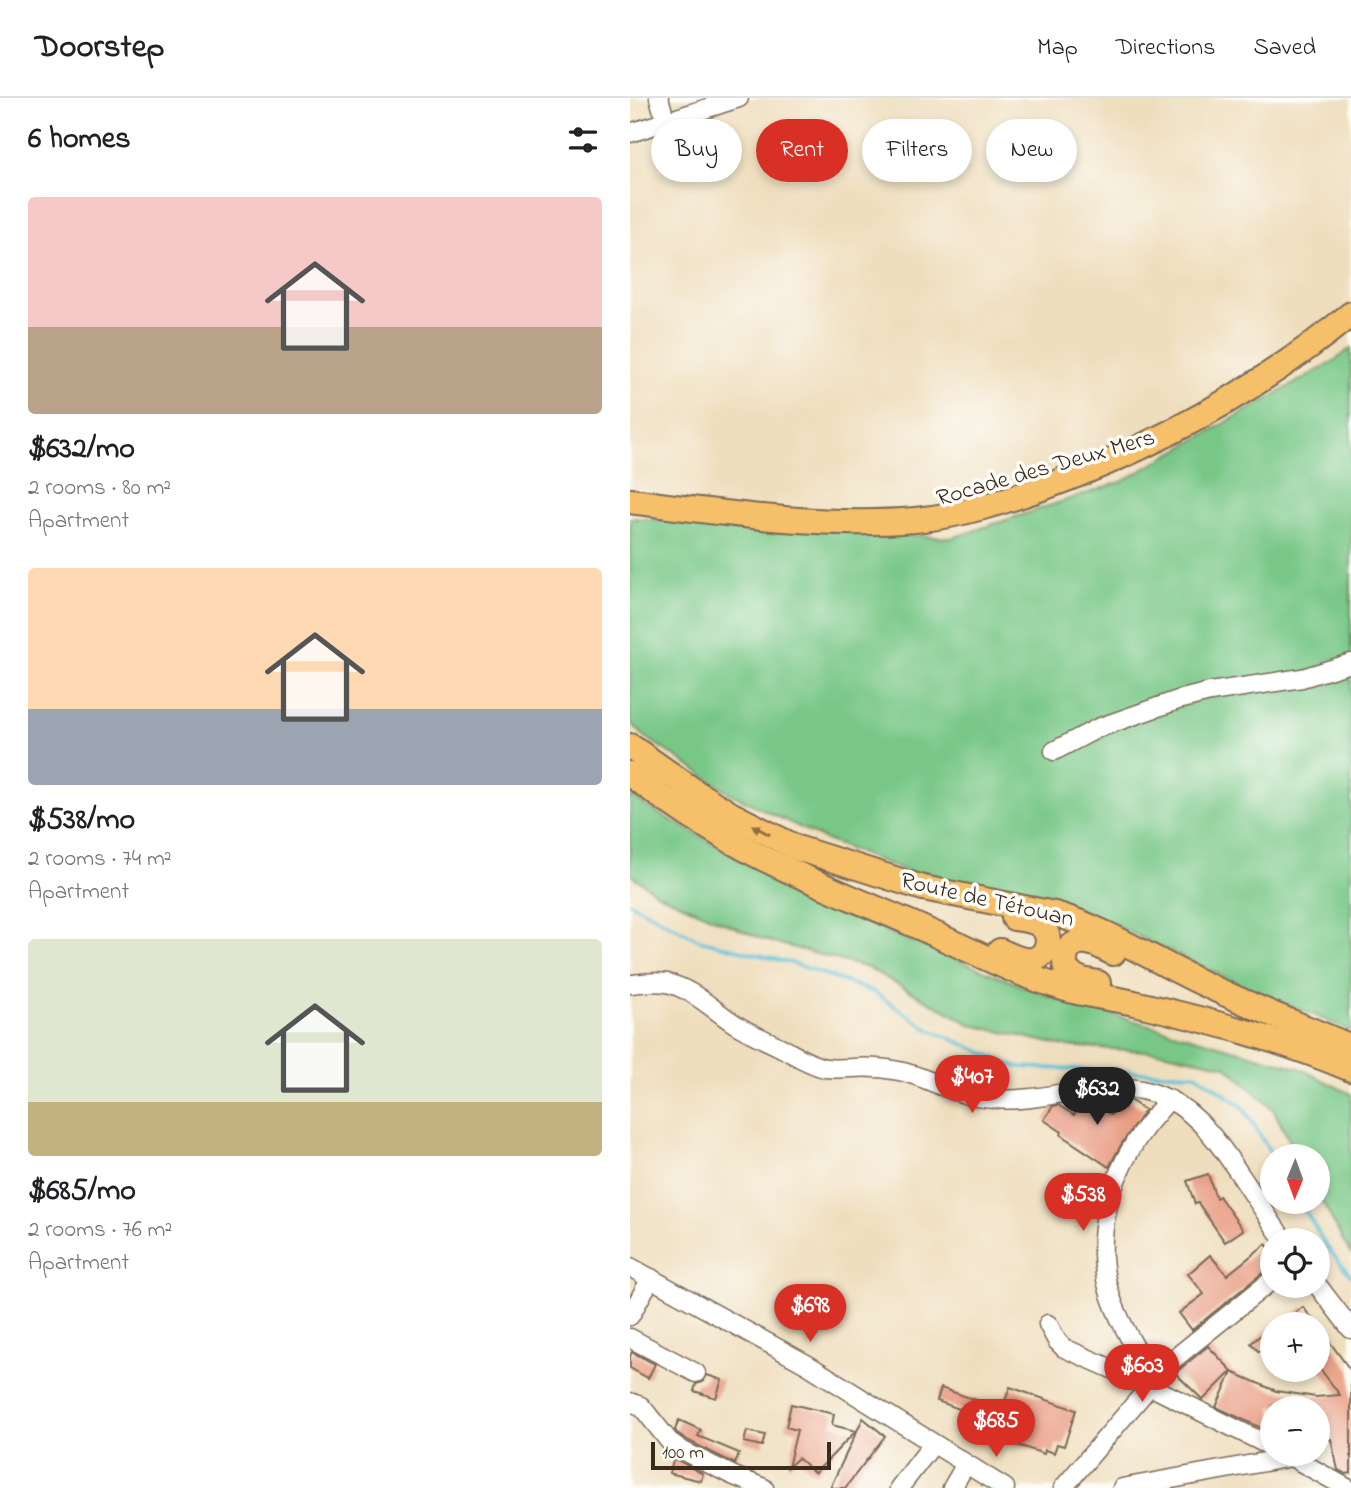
<!DOCTYPE html>
<html lang="en">
<head>
<meta charset="utf-8">
<style>
	:root { --surface:#fff; --page:#f2f2f2; --text:#202124; --muted:#757577; --line:#e0e0e0; --accent:#d93025 }
	body { margin:0; font-family:"Indie Flower",sans-serif; background:var(--page); color:var(--text); height:100vh; display:flex; flex-direction:column; font-size:26px; white-space:nowrap }
	* { box-sizing:border-box; margin:0 }
	p { font-size:23px; color:var(--muted) }
	.icon { flex:none; width:38px; height:38px; fill:none; stroke:currentColor; stroke-width:2; stroke-linecap:round; stroke-linejoin:round }
	.map { position:relative; flex:1; overflow:hidden }
	.side { display:flex; flex-direction:column; background:var(--surface); width:630px }
	.side>* { flex:none }
	.hud { position:absolute; left:21px; top:21px; width:595px; height:63px; display:flex; gap:14px }
	.needle { width:46px; rotate:181deg }
	.tools { position:absolute; left:630px; top:1046px; display:grid; gap:14px }
	.tools a { display:grid; place-items:center; width:70px; height:70px; border-radius:50%; background:var(--surface); box-shadow:0 4px 10px #0003; font-size:35px }
	.scale { position:absolute; left:21px; bottom:18px; width:180px; box-sizing:border-box; padding-left:7px; border:4px solid #3b2a1e; border-top:0; font-size:19px; line-height:24px; white-space:nowrap; color:#3b2a1e; -webkit-text-stroke:5px #fdfcf7; paint-order:stroke }
	.price { position:absolute; translate:-50% -60px; padding:0 16px; border-radius:24px; background:var(--accent); color:#fff; font-size:23px; line-height:46px; filter:drop-shadow(0 2px 4px #0008) }
	.price::after { content:''; position:absolute; left:50%; top:42px; width:21px; height:16px; margin-left:-10px; background:inherit; clip-path:polygon(0 0,100% 0,50% 100%) }
	.price.selected { background:#222; color:#fff }
	ul { padding:0; list-style:none }
	li { display:grid; align-content:center; gap:14px; height:371px; padding:0 28px }
	li span { display:grid; place-items:center; height:217px; border-radius:7px; color:#555 }
	li>.icon { margin-inline-start:auto }
	span .icon { width:126px; height:126px; fill:#fffc; stroke-width:1 }
	li b { font-size:30px }
	h2 { display:flex; justify-content:space-between; align-items:center; height:84px; padding:0 28px; font-size:30px }
	.chip { padding:0 24px; border-radius:32px; background:var(--surface); box-shadow:0 4px 10px #0003; font-size:24px; line-height:63px }
	.chip.selected { background:var(--accent); color:#fff }
	header { display:flex; align-items:center; gap:42px; box-sizing:border-box; height:98px; padding:0 35px; background:var(--surface); border-bottom:2px solid var(--line) }
	header strong { font-size:33px }
	nav { display:flex; gap:38px; margin-inline-start:auto; font-size:24px }
	main { display:flex; flex:1; min-height:0 }
	.map>svg:first-child { display:block }
	.green { fill:#78c787; stroke:#5a7852; stroke-width:2 }
	.lines { fill:none; stroke-linecap:round; stroke-linejoin:round }
	.stream { stroke:#5bc0d9; stroke-width:3.5 }
	.building { fill:#e99e85 }
	.minor-casing { stroke:#7a6956; stroke-width:21 }
	.highway-casing { stroke:#7a6956; stroke-width:28 }
	.minor { stroke:#fff; stroke-width:18 }
	.highway { stroke:#f6c06b; stroke-width:24 }
	.oneway { fill:#8f6e41 }
	.labels { text-anchor:middle; dominant-baseline:central; stroke-width:7; stroke-linejoin:round; paint-order:stroke }
	.street-label { font-size:24px; fill:#3b2a1e; stroke:#fdfcf7 }
</style>
</head>
<body>
<header>
<strong>Doorstep</strong>
<nav><a>Map</a><a>Directions</a><a>Saved</a></nav>
</header>
<main>
<section class="side">
<h2>6 homes<svg class="icon" aria-label="filters" viewBox="0 0 24 24"><path d="M4 7h16M4 17h16"/><circle cx="9" cy="7" r="2"/><circle cx="15" cy="17" r="2"/></svg></h2>
<ul>
<li><span style="background:linear-gradient(#f6c9c9 60%,#b9a48a 0)"><svg class="icon" aria-label="home" viewBox="0 0 24 24"><path d="M3 11l9-7 9 7M6 9v11h12V9"/></svg></span><div><b>$632/mo</b><p>2 rooms · 80 m²</p><p>Apartment</p></div></li>
<li><span style="background:linear-gradient(#ffd9b3 65%,#9aa5b1 0)"><svg class="icon" aria-label="home" viewBox="0 0 24 24"><path d="M3 11l9-7 9 7M6 9v11h12V9"/></svg></span><div><b>$538/mo</b><p>2 rooms · 74 m²</p><p>Apartment</p></div></li>
<li><span style="background:linear-gradient(#dfe7d0 75%,#c2b280 0)"><svg class="icon" aria-label="home" viewBox="0 0 24 24"><path d="M3 11l9-7 9 7M6 9v11h12V9"/></svg></span><div><b>$685/mo</b><p>2 rooms · 76 m²</p><p>Apartment</p></div></li>
</ul>
</section>
<div class="map">
<svg width="721" height="1390" viewBox="0 0 721 1390">
	<rect width="100%" height="100%" fill="#fdfcf7"/>
	<filter id="ink" filterUnits="userSpaceOnUse"><feTurbulence type="fractalNoise" baseFrequency=".0143" numOctaves="2"/><feDisplacementMap in="SourceGraphic" scale="14" xChannelSelector="R" yChannelSelector="G"/><feConvolveMatrix kernelMatrix="1 2 1 2 8 2 1 2 1" color-interpolation-filters="sRGB"/></filter>
	<filter id="wash" filterUnits="userSpaceOnUse"><feTurbulence type="fractalNoise" baseFrequency=".00686" numOctaves="4" result="noise"/><feDisplacementMap in="SourceGraphic" scale="28" xChannelSelector="R" yChannelSelector="G"/><feGaussianBlur stdDeviation="1.57" result="paint"/><feColorMatrix in="noise" values="0 0 0 0 0 0 0 0 0 0 0 0 0 0 0 0 0 1.4 0 .05"/><feComposite in="paint" operator="in"/></filter>
	<g filter="url(#wash)">
		<rect width="100%" height="100%" fill="#efdebd"/>
		<g class="green">
			<polygon points="721,250 721,933 605,884 453,812 299,782 196,742 103,697 14,638 0,624 0,420 322,440 491,384 704,263"/>
			<polygon points="0,696 17,709 204,812 418,898 669,970 721,996 721,1157 688,1096 688,1059 668,1059 643,1011 596,968 532,954 434,948 342,927 238,870 132,841 28,796 0,776"/>
		</g>
		<g class="lines">
			<g class="stream">
				<polyline points="0,805 69,842 165,866 244,894 298,931 387,969 566,976 613,1009 643,1059"/>
				<polyline points="670,1104 697,1149 721,1178"/>
			</g>
		</g>
		<g id="blocks">
			<g class="building">
				<polygon points="491,1001 498,1001 515,1012 491,1047 479,1069 431,1037 432,1034 414,1022 423,1008 428,1007 444,1017 452,1004 459,1003 481,1017"/>
				<polygon points="578,1076 586,1100 589,1098 613,1132 595,1144 568,1105 565,1106 557,1083"/>
				<polygon points="636,1146 642,1153 642,1171 635,1173 562,1232 549,1215 574,1196 558,1176 580,1157 597,1177"/>
				<polygon points="673,1209 687,1227 649,1227"/>
				<polygon points="642,1228 642,1242 629,1254 621,1245"/>
				<polygon points="688,1228 721,1273 721,1375 716,1376 708,1372 701,1341 691,1342 688,1311 657,1311 642,1308 642,1335 586,1309 602,1274 646,1293 686,1299 710,1297 688,1268"/>
				<polygon points="578,1248 602,1273 573,1302 545,1275"/>
				<polygon points="2,1254 25,1266 18,1280 0,1270 0,1258"/>
				<polygon points="77,1277 92,1282 86,1300 64,1293 66,1286 73,1284"/>
				<polygon points="380,1289 446,1312 434,1348 427,1346 424,1355 415,1352 414,1356 358,1337 363,1323 307,1303 311,1290 372,1311"/>
				<polygon points="161,1306 204,1316 202,1327 226,1333 185,1375 168,1360 158,1369 167,1332 156,1329"/>
				<polygon points="233,1320 255,1338 215,1390 200,1390"/>
				<polygon points="49,1322 71,1332 68,1338 109,1355 105,1366 59,1343 47,1335 45,1332"/>
				<polygon points="117,1333 135,1337 132,1348 114,1344"/>
				<polygon points="44,1360 73,1376 71,1383 39,1375"/>
			</g>
		</g>
	</g>
	<g filter="url(#ink)">
		<use href="#blocks" fill-opacity="0" stroke="#7a6956" stroke-width="2"/>
		<g class="lines">
			<g class="minor-casing">
				<g id="minor">
					<polyline points="29,0 36,24"/>
					<polyline points="0,35 109,0"/>
					<polyline points="424,653 468,630 548,602 580,594 672,580 721,565"/>
					<path d="M0,886C12,885 24,883 37,885C63,891 83,912 105,926C119,935 136,942 152,950C165,957 180,967 195,970C204,971 213,970 222,970C237,969 254,970 269,973C285,976 299,983 314,989C330,996 348,1000 365,1001C425,1006 480,972 538,1001C571,1017 593,1051 613,1081C627,1102 640,1122 654,1143"/>
					<polyline points="0,1169 178,1267 375,1390"/>
					<polyline points="688,1188 721,1231"/>
					<polyline points="0,1218 21,1180"/>
					<polyline points="418,1226 427,1243 434,1250 514,1285 642,1349"/>
					<polyline points="0,1240 66,1275"/>
					<path d="M522,1278C507,1253 492,1229 482,1202C461,1145 478,1082 512,1034C520,1023 530,1012 539,1001"/>
					<polyline points="514,1285 642,1182"/>
					<polyline points="0,1304 11,1308 39,1343 53,1353 104,1378 134,1390"/>
					<polyline points="656,1356 717,1390"/>
					<polyline points="269,1390 303,1346"/>
					<polyline points="322,1390 336,1366"/>
					<polyline points="433,1390 520,1288"/>
					<polyline points="492,1390 662,1359"/>
				</g>
			</g>
			<g class="highway-casing">
				<g id="highway">
					<path d="M0,403C94,415 191,430 285,422C331,418 375,403 418,388C530,347 629,291 721,216"/>
					<path d="M0,648L70,697L102,717L167,750L293,790L425,816C473,830 517,858 562,880C614,906 668,926 721,949"/>
					<path d="M0,676C39,706 81,733 125,756C175,782 228,802 280,825C331,847 381,875 436,891C459,898 484,900 508,906C580,923 653,942 721,971"/>
					<path d="M370,853C380,857 391,864 402,862C418,859 424,837 410,827C403,822 393,821 384,820"/>
					<path d="M468,885L452,882L438,875C430,860 439,841 457,844C466,845 475,851 483,855"/>
				</g>
			</g>
			<use href="#minor" class="minor"/>
			<use href="#highway" class="highway"/>
		</g>
		<defs><path id="oneway-solid" d="M-6-.8H1V-3.2L6.5 0L1 3.2V.8H-6Z" transform="scale(1.75)"/></defs>
		<use class="oneway" href="#oneway-solid" transform="translate(131 732) rotate(-152)"/>
	</g>
	<g class="labels">
		<g class="street-label">
			<text transform="translate(416 371) rotate(-16)">Rocade des Deux Mers</text>
			<text transform="translate(357 803) rotate(13)">Route de Tétouan</text>
		</g>
	</g>
</svg>
<div class="tools">
<a><svg class="needle" viewBox="-14 -14 28 28"><path d="M0-13l5 13h-10z" fill="#e53935"/><path d="M0 13l5-13h-10z" fill="#757577"/></svg></a>
<a><svg class="icon" aria-label="locate" viewBox="0 0 24 24"><circle cx="12" cy="12" r="6"/><path d="M12 2v4M12 18v4M2 12h4M18 12h4"/></svg></a>
<a>+</a>
<a>−</a>
</div>
<div class="scale">100 m</div>
<b class="price" style="left:342px;top:1017px">$407</b>
<b class="price selected" style="left:467px;top:1029px">$632</b>
<b class="price" style="left:453px;top:1135px">$538</b>
<b class="price" style="left:180px;top:1246px">$698</b>
<b class="price" style="left:512px;top:1306px">$603</b>
<b class="price" style="left:366px;top:1361px">$685</b>
<div class="hud">
<a class="chip">Buy</a>
<a class="chip selected">Rent</a>
<a class="chip">Filters</a>
<a class="chip">New</a>
</div>
</div>
</main>
</body>
</html>
